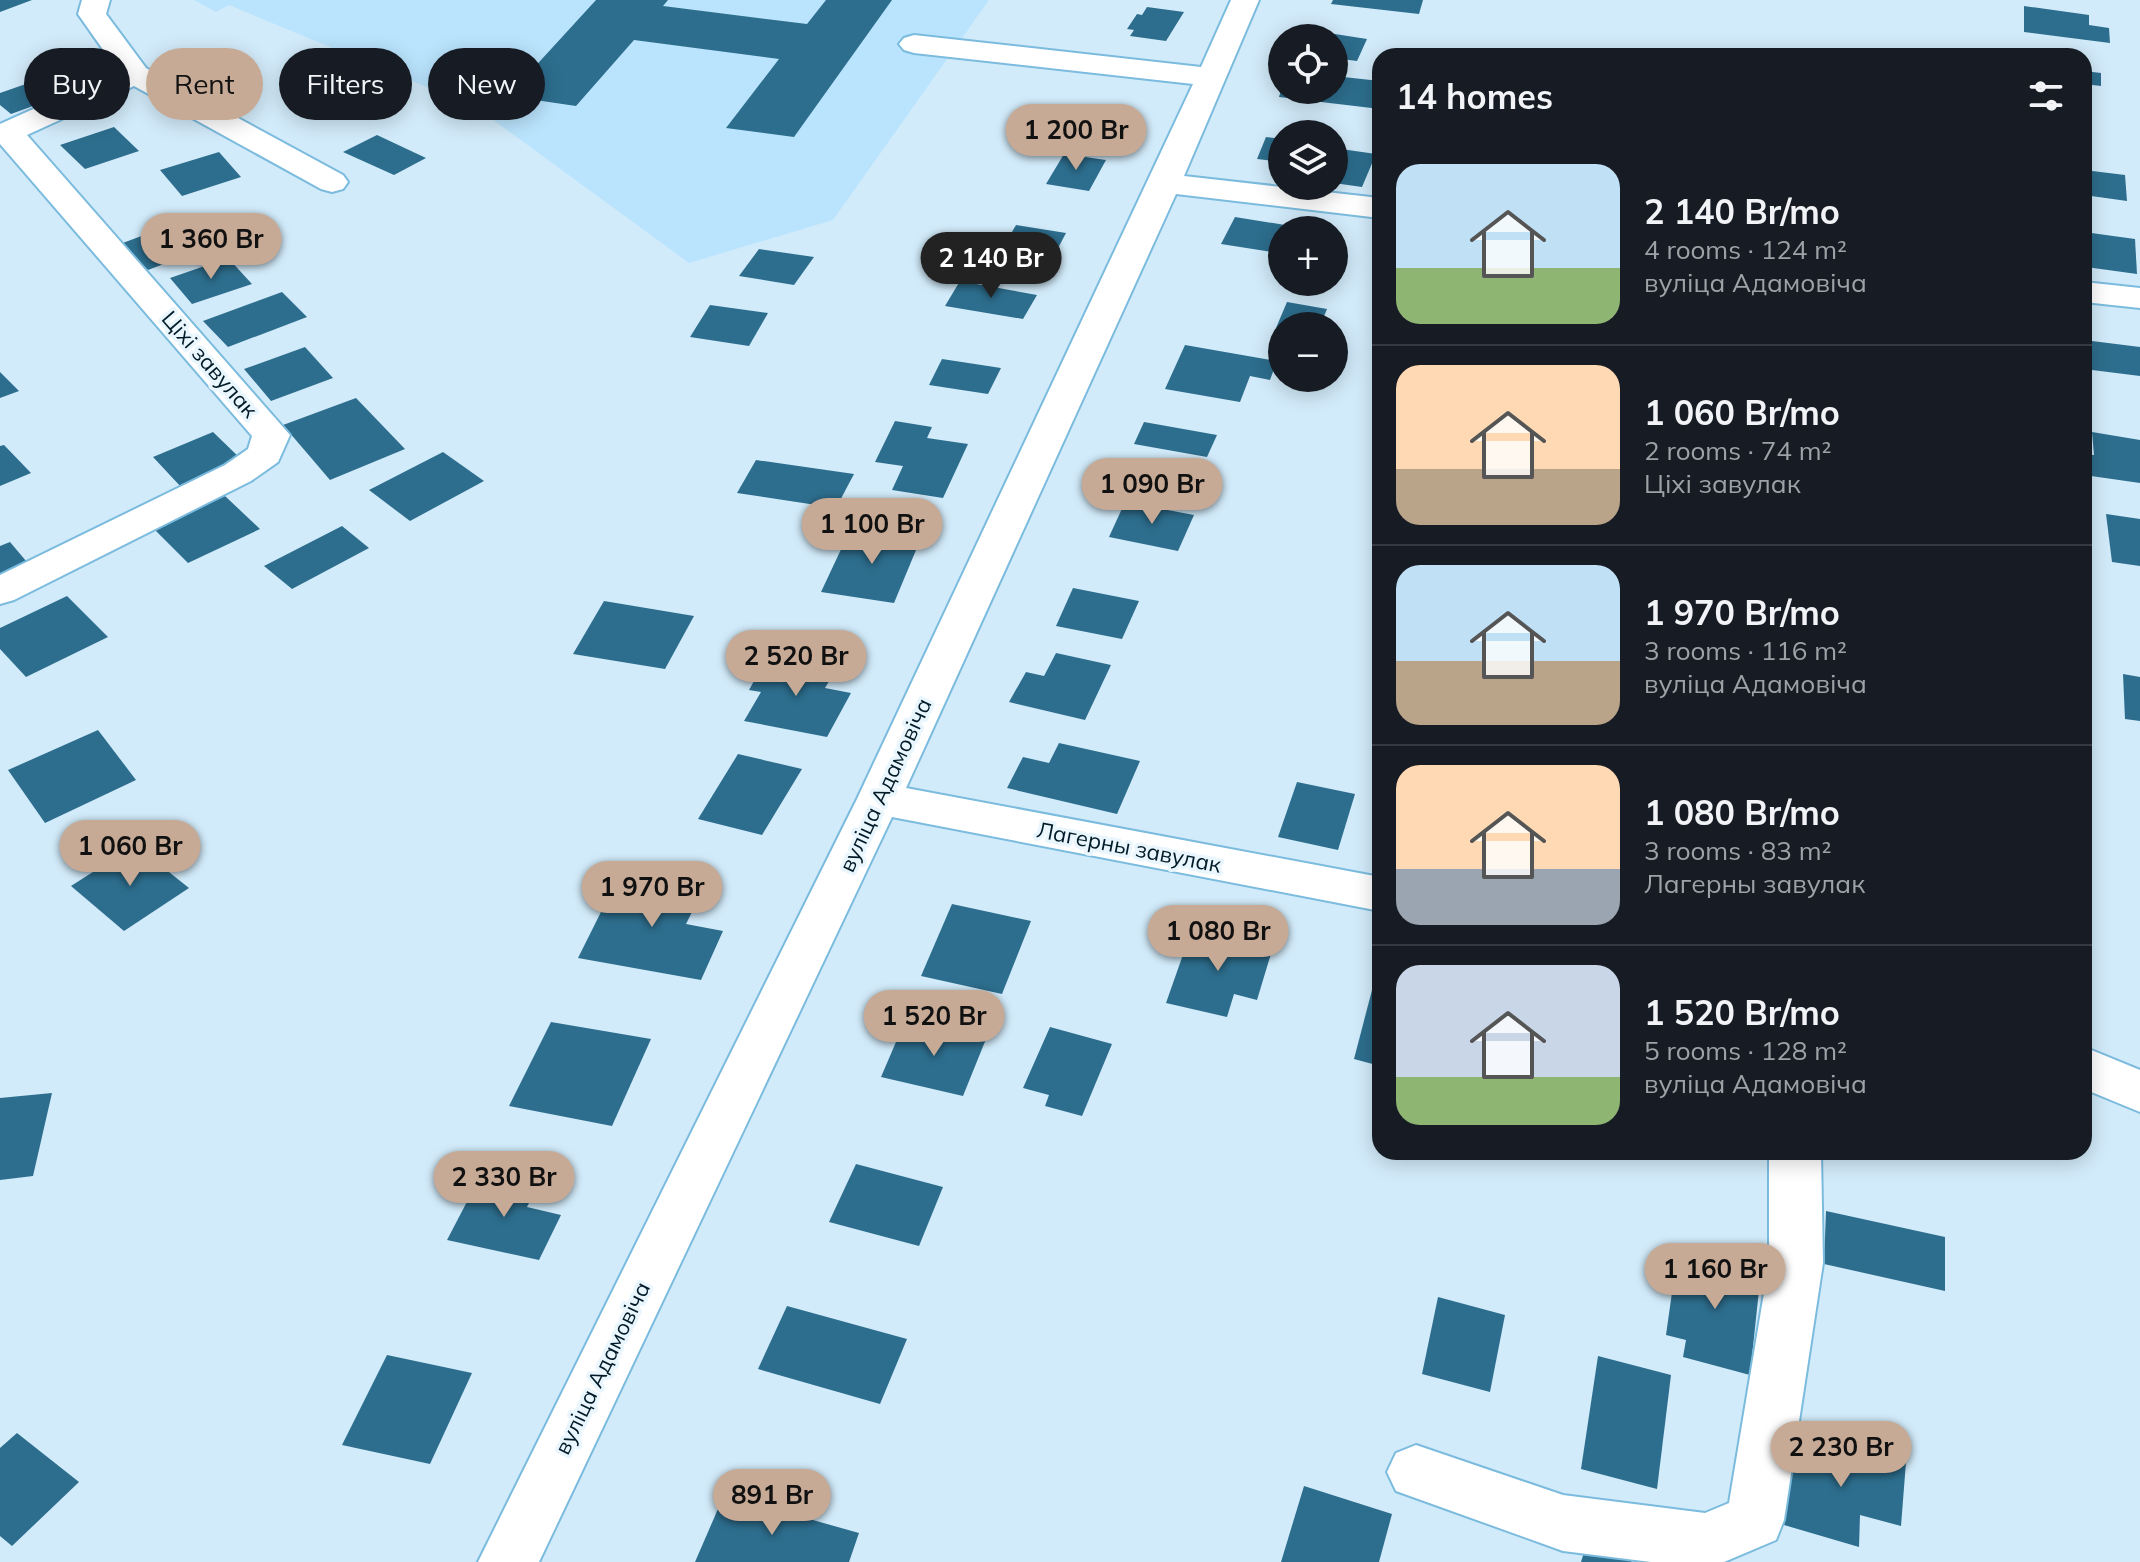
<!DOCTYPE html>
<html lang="en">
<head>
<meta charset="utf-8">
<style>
	:root { --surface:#171b24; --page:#242831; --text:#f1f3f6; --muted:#9ea1a6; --line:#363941; --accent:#c7aa95 }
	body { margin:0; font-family:Mulish,sans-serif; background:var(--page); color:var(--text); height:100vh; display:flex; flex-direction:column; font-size:30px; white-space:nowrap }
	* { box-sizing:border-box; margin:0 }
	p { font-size:26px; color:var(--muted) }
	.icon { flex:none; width:44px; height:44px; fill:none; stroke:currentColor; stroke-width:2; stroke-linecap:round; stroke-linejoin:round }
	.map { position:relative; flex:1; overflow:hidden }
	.drawer { position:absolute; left:1372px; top:48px; width:720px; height:1112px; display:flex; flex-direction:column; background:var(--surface); border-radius:24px; box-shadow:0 4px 20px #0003 }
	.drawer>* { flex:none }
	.banner { position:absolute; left:24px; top:48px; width:760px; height:72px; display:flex; gap:16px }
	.fabs { position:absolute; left:1268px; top:24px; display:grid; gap:16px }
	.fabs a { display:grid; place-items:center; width:80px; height:80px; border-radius:50%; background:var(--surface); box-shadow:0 4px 20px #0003; font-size:40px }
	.price { position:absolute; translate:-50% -68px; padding:0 18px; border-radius:28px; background:var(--accent); color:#111; font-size:26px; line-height:52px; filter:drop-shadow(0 2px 4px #0008) }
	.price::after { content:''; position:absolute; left:50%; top:48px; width:24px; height:18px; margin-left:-12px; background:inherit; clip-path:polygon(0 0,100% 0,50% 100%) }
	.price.current { background:#222; color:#fff }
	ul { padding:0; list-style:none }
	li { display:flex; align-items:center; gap:24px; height:200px; padding:0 24px }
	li+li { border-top:2px solid var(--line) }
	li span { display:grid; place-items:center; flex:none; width:224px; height:160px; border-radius:24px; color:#555 }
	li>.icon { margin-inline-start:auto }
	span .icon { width:96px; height:96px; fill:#fffc; stroke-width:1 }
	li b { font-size:34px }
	h2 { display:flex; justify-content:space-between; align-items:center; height:96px; padding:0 24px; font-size:34px }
	.pill { padding:0 28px; border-radius:36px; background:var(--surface); box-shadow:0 4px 20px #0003; font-size:28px; line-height:72px }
	.pill.current { background:var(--accent); color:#111 }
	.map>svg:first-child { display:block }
	.built { fill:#bae4fd }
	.building { fill:#2d6e8e }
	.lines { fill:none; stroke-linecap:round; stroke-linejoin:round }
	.minor-casing { stroke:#7bbbde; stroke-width:4 }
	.minor { fill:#fff; fill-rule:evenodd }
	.labels { text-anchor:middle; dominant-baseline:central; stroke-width:7; stroke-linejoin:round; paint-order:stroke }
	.street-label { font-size:22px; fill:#011a27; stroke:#eaf6fd }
</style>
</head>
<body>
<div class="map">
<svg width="2140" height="1562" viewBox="0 0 2140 1562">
	<rect width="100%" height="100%" fill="#d2ebfa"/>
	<polygon class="built" points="194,0 989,0 833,220 689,263 477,108 229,5 216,12"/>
	<g class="building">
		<polygon points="0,0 32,0 0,12"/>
		<polygon points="596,0 668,0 663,6 807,24 826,0 892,0 794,137 726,128 779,59 634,40 576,106 508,96"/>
		<polygon points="1333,0 1423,0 1419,14 1331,4"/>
		<polygon points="2024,6 2089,15 2089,25 2109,28 2110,43 2024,32"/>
		<polygon points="1147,7 1184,12 1166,41 1130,36 1134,30 1127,29 1137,14 1142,15"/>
		<polygon points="1309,30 1367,39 1357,61 1334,58 1334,38 1305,38"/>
		<polygon points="66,70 88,86 11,114 0,105 0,93"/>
		<polygon points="199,70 243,84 218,98 175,84"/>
		<polygon points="2084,71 2101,73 2101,86 2084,84"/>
		<polygon points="1334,76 1380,81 1380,109 1279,97 1281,90 1334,90"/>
		<polygon points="1060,112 1104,117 1100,124 1129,127 1120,147 1047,139"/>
		<polygon points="114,127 139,151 85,169 60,145"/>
		<polygon points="377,135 426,158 394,175 343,152"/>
		<polygon points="1266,137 1282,139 1282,162 1257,159"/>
		<polygon points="1334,148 1376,154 1362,187 1334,183"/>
		<polygon points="219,152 241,177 182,196 160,170"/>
		<polygon points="1064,154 1106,160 1089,191 1046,184"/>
		<polygon points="2084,170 2125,175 2127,201 2084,195"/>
		<polygon points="1235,217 1285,225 1272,252 1221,244"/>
		<polygon points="190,218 219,243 148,270 120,244"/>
		<polygon points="1016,225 1066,233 1056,252 1005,244"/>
		<polygon points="2084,232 2135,239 2137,274 2086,267"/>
		<polygon points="759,249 814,257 794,285 739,276"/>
		<polygon points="228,258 252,284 192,304 170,278"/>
		<polygon points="960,281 1037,295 1023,319 945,306"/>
		<polygon points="282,292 307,317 228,347 203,321"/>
		<polygon points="1287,302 1327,309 1320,326 1276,328"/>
		<polygon points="710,305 768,313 749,346 690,337"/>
		<polygon points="2084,340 2140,347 2140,376 2084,369"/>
		<polygon points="1185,345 1277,361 1270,380 1250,376 1240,402 1165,389"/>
		<polygon points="305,347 333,378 271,401 244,369"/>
		<polygon points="942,359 1001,368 988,394 929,385"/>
		<polygon points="0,372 19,391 0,398"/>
		<polygon points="356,398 405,449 330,480 283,425"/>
		<polygon points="895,421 932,427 927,438 968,444 943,498 892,490 903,466 875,462"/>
		<polygon points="1144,422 1217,435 1207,457 1134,444"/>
		<polygon points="213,432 243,461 182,488 153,457"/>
		<polygon points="2092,432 2140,440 2140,483 2084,475 2084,454 2094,455"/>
		<polygon points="4,445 31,473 0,486 0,446"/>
		<polygon points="443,452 484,481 410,521 369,490"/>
		<polygon points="756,460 854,474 836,508 737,493"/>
		<polygon points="225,496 260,529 188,563 154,529"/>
		<polygon points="1125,502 1194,515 1178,551 1109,537"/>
		<polygon points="2106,514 2140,519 2140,566 2112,562"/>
		<polygon points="342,526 369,548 292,589 264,566"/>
		<polygon points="851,528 921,538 894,603 821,592"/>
		<polygon points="10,542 32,568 0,582 0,546"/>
		<polygon points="1073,588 1139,601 1122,639 1056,626"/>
		<polygon points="67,596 108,637 26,677 0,649 0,628"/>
		<polygon points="604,601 694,616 665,669 573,654"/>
		<polygon points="1056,653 1111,665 1085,720 1009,702 1026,672 1044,676"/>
		<polygon points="767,658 835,671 825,688 851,693 827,737 744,721 761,692 749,690"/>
		<polygon points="2123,674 2140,677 2140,721 2125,719"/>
		<polygon points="98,730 136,780 45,823 8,770"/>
		<polygon points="1059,743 1140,761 1117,814 1007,788 1023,757 1049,763"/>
		<polygon points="738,754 802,769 762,835 698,819"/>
		<polygon points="1297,782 1355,794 1338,850 1278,837"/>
		<polygon points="135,845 189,888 124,931 71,886"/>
		<polygon points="620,874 704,888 686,924 723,931 701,980 578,958"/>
		<polygon points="952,904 1031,921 1002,994 921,976"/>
		<polygon points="1192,929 1273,947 1257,1000 1234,994 1227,1017 1166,1003"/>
		<polygon points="1377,971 1380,972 1380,1066 1354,1059"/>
		<polygon points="905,1021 986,1039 963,1096 881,1077"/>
		<polygon points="551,1022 651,1039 612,1126 509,1106"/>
		<polygon points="1050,1027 1112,1044 1082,1116 1045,1106 1049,1095 1023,1088"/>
		<polygon points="52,1093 33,1176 0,1180 0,1098"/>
		<polygon points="856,1164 943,1187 919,1246 829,1222"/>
		<polygon points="482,1173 538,1185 527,1207 561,1215 539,1260 447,1240"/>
		<polygon points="1826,1211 1945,1237 1945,1291 1824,1264"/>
		<polygon points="1678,1250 1761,1271 1750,1375 1683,1357 1686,1340 1666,1335"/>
		<polygon points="1438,1297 1505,1315 1490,1392 1422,1374"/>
		<polygon points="787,1306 907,1339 880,1404 758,1369"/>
		<polygon points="387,1355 472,1373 430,1464 342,1445"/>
		<polygon points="1598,1356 1671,1375 1657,1489 1581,1469"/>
		<polygon points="1793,1431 1906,1462 1901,1526 1860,1515 1859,1547 1784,1525"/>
		<polygon points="17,1433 79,1482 12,1546 0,1536 0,1448"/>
		<polygon points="1304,1486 1392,1514 1379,1562 1281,1562"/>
		<polygon points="724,1495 859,1533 849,1562 695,1562"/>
		<polygon points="1587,1543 1633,1562 1581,1562"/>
	</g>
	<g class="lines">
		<g class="minor-casing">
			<g id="minor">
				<polygon points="82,0 110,0 106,14 146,68 343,175 348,182 343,189 332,192 321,189 134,86 27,135 290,435 278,462 251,481 14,600 0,604 0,575 225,465 248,449 252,436 0,144 0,124 118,71 78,14"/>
				<polygon points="1231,0 1259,0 1184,176 1380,198 1380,218 1176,194 906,788 1380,877 1380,911 892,817 539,1562 478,1562 857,799 1193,84 914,53 904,50 899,44 904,38 914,35 1201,67"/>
				<polygon points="2084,282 2140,288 2140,308 2084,302"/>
				<polygon points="2084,1047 2140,1070 2140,1112 2084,1089"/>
				<polygon points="1769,1152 1821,1152 1823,1263 1784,1520 1776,1540 1724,1562 1651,1562 1563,1551 1396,1491 1387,1472 1396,1453 1416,1445 1563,1495 1705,1513 1729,1503 1769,1263"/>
			</g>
		</g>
		<use href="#minor" class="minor"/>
	</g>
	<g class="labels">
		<g class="street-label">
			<text transform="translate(210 364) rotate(49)">Ціхі завулак</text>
			<text transform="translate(885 785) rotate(-65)">вуліца Адамовіча</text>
			<text transform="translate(1129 847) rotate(11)">Лагерны завулак</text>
			<text transform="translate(602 1368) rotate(-64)">вуліца Адамовіча</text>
		</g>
	</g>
</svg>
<div class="fabs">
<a><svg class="icon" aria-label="locate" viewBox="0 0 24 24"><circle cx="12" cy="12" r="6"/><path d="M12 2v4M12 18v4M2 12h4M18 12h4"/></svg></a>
<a><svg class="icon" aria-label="layers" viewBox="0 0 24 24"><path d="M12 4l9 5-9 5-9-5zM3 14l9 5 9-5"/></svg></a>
<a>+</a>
<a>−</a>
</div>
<b class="price" style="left:1076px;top:172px">1 200 Br</b>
<b class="price" style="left:211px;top:281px">1 360 Br</b>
<b class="price current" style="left:991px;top:300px">2 140 Br</b>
<b class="price" style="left:1152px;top:526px">1 090 Br</b>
<b class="price" style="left:872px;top:566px">1 100 Br</b>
<b class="price" style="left:796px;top:698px">2 520 Br</b>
<b class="price" style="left:130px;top:888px">1 060 Br</b>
<b class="price" style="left:652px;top:929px">1 970 Br</b>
<b class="price" style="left:1218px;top:973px">1 080 Br</b>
<b class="price" style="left:934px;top:1058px">1 520 Br</b>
<b class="price" style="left:504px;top:1219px">2 330 Br</b>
<b class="price" style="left:1715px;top:1311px">1 160 Br</b>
<b class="price" style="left:1841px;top:1489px">2 230 Br</b>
<b class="price" style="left:772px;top:1537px">891 Br</b>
<div class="banner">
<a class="pill">Buy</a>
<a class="pill current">Rent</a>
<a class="pill">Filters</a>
<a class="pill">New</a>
</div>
<section class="drawer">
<h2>14 homes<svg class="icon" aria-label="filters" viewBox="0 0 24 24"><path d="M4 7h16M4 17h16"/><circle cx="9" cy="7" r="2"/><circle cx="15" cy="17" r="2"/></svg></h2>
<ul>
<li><span style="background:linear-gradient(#bfe0f5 65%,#8fb573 0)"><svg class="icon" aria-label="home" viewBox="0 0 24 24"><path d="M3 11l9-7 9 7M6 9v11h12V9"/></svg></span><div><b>2 140 Br/mo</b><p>4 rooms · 124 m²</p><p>вуліца Адамовіча</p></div></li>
<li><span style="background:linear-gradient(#ffd9b3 65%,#b9a48a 0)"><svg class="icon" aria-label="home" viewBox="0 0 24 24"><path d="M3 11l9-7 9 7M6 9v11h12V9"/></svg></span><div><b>1 060 Br/mo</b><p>2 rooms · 74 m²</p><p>Ціхі завулак</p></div></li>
<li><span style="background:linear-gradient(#bfe0f5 60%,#b9a48a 0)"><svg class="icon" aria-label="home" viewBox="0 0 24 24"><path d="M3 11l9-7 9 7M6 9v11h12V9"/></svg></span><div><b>1 970 Br/mo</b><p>3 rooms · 116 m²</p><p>вуліца Адамовіча</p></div></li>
<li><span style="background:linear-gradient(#ffd9b3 65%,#9aa5b1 0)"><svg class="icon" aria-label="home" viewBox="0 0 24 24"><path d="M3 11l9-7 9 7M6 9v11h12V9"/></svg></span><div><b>1 080 Br/mo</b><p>3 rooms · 83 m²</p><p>Лагерны завулак</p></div></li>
<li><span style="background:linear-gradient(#c9d6e8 70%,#8fb573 0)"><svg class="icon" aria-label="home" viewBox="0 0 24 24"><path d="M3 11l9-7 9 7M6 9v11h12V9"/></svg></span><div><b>1 520 Br/mo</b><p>5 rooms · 128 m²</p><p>вуліца Адамовіча</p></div></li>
</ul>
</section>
</div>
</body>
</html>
